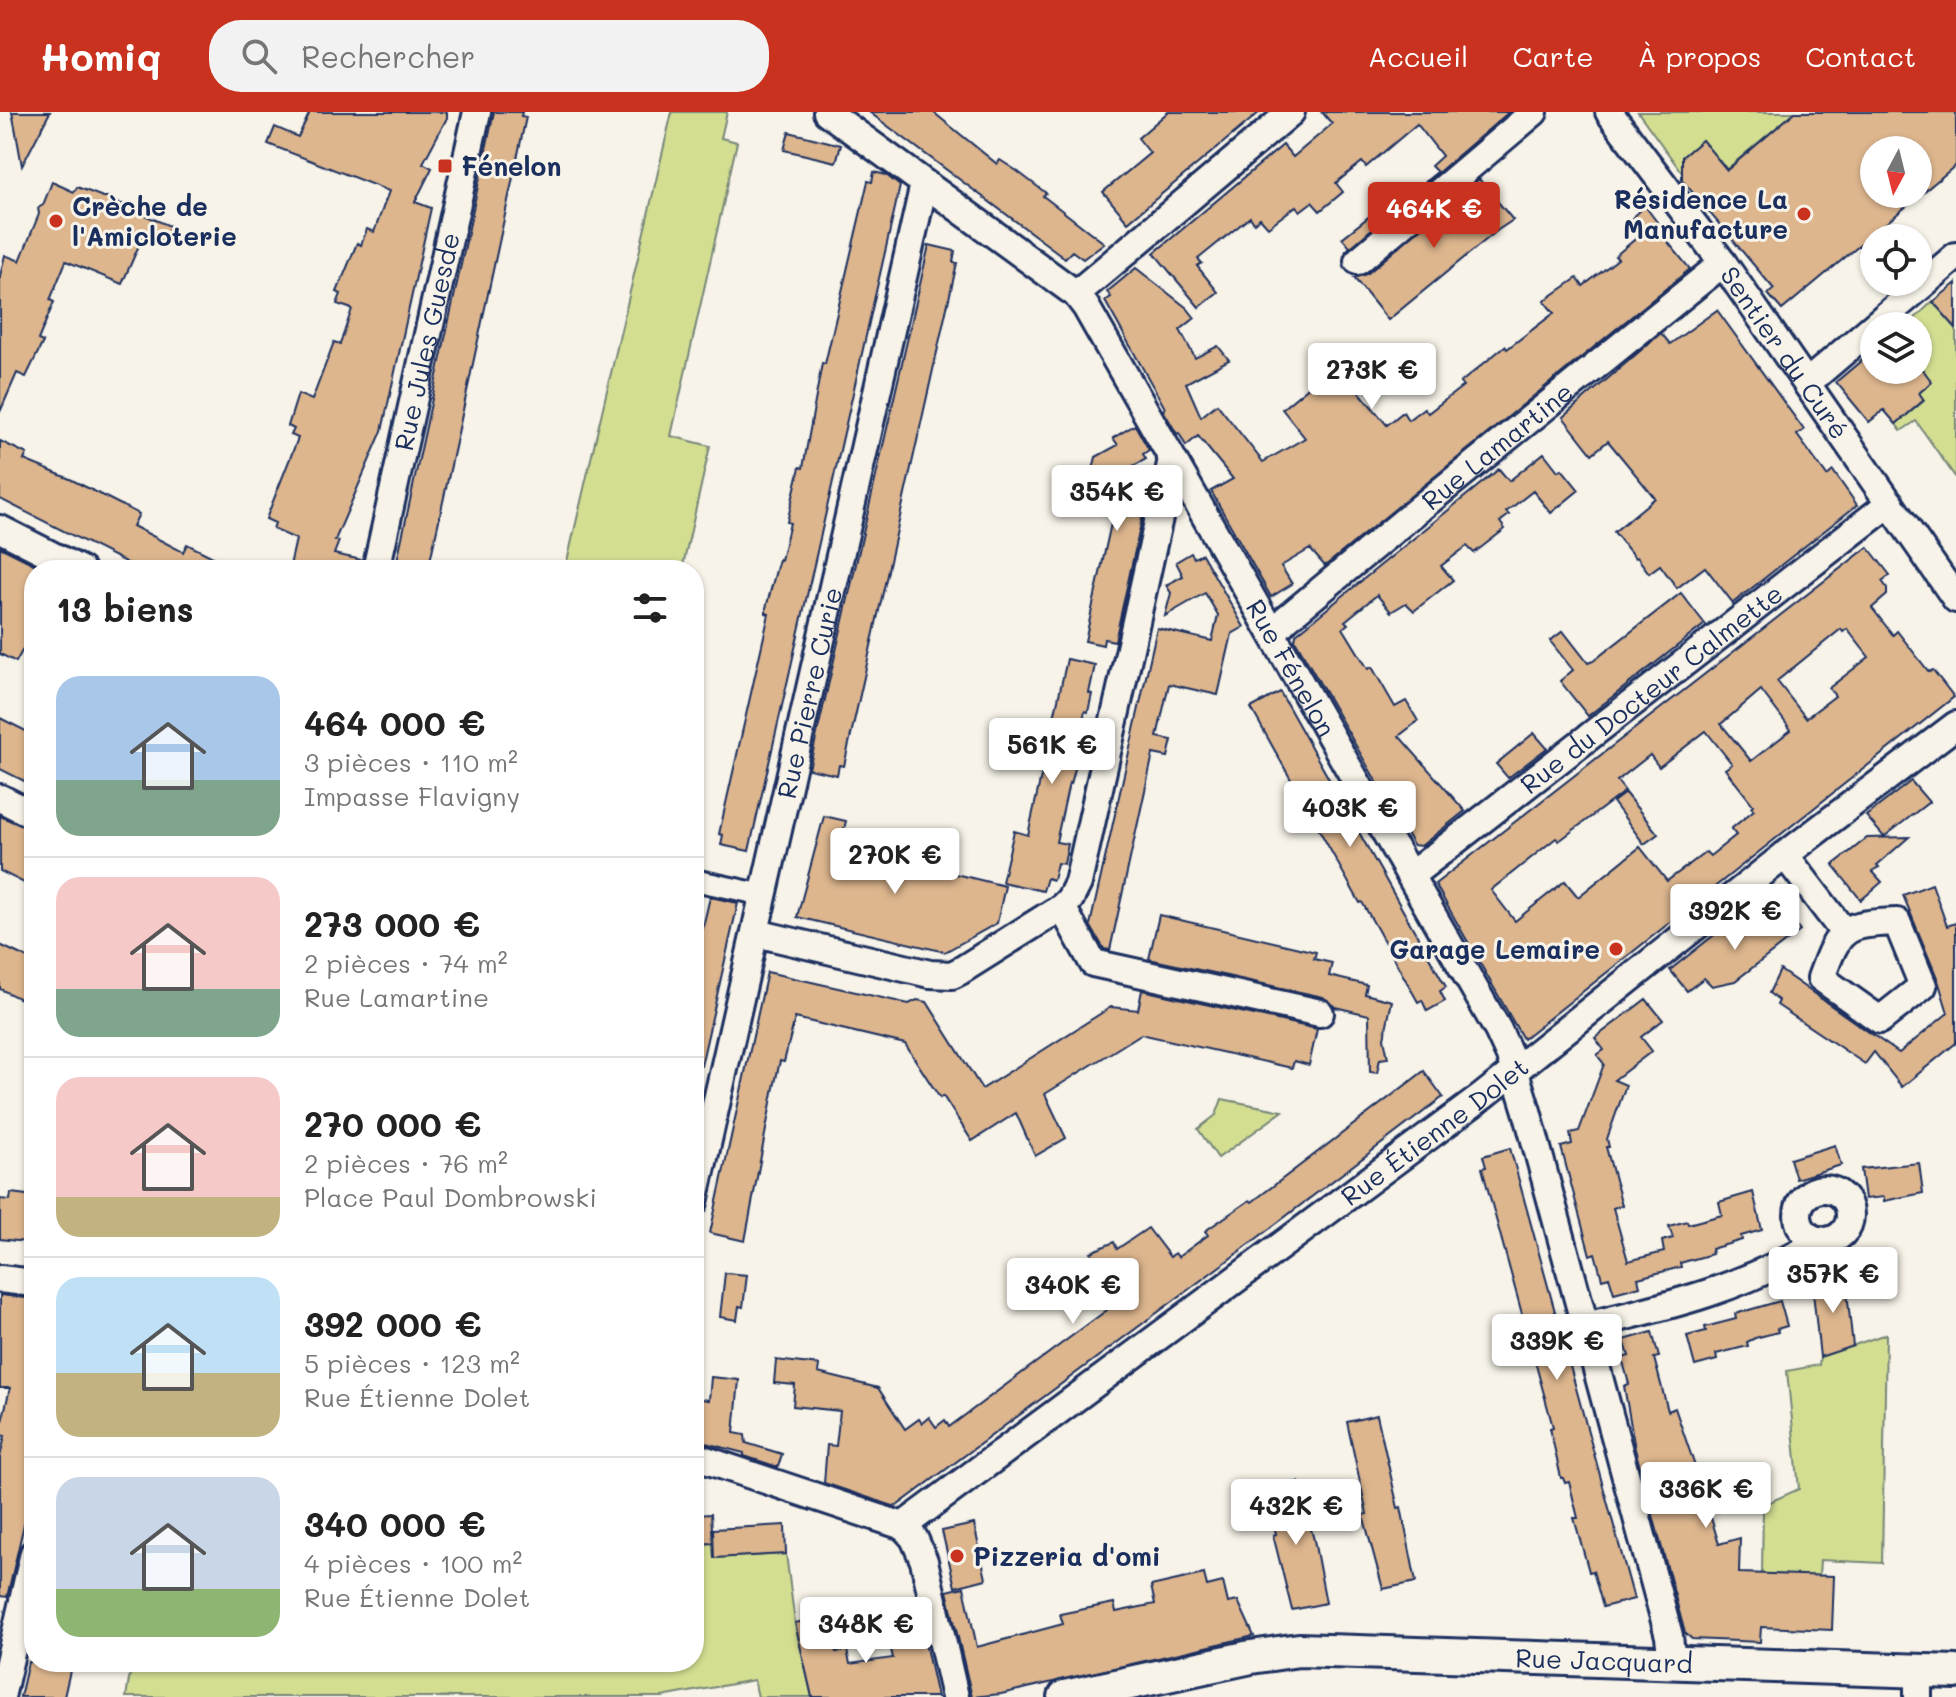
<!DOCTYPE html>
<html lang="fr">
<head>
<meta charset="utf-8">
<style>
	:root { --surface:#fff; --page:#f2f2f2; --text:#222; --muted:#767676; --line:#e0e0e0; --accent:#c8321e }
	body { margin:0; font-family:Mali,sans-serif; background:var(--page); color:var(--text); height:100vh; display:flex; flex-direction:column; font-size:30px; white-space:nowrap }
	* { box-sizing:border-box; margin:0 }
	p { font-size:26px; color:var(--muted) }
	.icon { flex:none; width:44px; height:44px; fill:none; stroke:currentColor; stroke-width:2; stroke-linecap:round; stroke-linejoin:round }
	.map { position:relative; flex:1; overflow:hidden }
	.side { position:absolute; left:24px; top:448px; width:680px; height:1112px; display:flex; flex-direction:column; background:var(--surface); border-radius:32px; box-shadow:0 2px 6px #0004 }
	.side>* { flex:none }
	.needle { width:52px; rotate:187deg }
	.controls { position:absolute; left:1860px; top:24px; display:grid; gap:16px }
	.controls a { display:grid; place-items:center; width:72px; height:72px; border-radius:50%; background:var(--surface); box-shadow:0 2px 6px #0004; font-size:40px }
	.price { position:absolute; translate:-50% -68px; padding:0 18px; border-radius:8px; background:#fff; color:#222; font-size:26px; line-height:52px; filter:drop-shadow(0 2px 4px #0008) }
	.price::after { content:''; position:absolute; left:50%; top:48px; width:24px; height:18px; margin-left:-12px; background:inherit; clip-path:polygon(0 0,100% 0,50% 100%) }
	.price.on { background:var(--accent); color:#fff }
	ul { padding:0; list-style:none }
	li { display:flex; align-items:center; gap:24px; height:200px; padding:0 32px }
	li+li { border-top:2px solid var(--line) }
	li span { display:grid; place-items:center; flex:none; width:224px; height:160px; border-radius:24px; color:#555 }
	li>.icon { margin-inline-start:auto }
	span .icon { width:96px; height:96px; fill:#fffc; stroke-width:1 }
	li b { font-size:34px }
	h2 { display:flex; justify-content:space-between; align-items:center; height:96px; padding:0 32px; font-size:34px }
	header { display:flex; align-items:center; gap:48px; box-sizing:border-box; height:112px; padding:0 40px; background:var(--accent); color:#fff }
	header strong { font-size:38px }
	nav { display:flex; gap:44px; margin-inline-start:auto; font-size:28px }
	.search { width:560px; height:72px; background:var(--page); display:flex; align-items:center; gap:20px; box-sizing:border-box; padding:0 28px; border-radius:32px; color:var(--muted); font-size:30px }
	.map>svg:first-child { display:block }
	.green { fill:#d3de91; stroke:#778678; stroke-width:2 }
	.building { fill:#ddb68e; stroke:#1b2f5e; stroke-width:2; fill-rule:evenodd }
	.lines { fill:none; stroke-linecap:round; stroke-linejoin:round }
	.pedestrian-casing { stroke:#1b2f5e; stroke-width:26 }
	.minor-casing { stroke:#1b2f5e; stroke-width:32 }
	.tertiary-casing { stroke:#1b2f5e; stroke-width:38 }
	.pedestrian { stroke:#f7f3e8; stroke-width:20 }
	.minor { stroke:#f7f3e8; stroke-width:26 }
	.tertiary { stroke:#f7f3e8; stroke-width:32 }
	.poi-dot { fill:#c8321e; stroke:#f7f3e8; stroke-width:3 }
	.labels { text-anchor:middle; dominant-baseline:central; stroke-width:6; stroke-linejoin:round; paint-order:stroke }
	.poi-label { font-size:26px; font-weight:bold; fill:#1b2f5e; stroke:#f7f3e8; text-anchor:start }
	.street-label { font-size:26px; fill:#1b2f5e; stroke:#f7f3e8 }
</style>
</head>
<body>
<header>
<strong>Homiq</strong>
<div class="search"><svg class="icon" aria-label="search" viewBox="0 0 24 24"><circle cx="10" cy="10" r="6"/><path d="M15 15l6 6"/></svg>Rechercher</div>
<nav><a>Accueil</a><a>Carte</a><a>À propos</a><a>Contact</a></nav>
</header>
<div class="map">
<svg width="1956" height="1585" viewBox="0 0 1956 1585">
	<rect width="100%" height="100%" fill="#f7f3e8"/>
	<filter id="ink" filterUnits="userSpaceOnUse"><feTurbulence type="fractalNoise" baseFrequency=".0125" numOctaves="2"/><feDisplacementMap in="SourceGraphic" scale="16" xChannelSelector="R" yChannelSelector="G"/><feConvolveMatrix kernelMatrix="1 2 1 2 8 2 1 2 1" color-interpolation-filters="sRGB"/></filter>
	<g filter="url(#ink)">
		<g class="green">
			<polygon points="672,0 727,0 721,26 737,30 671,324 710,334 682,458 565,458"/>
			<polygon points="1638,0 1795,0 1697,82 1701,29 1682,45 1682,61"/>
			<polygon points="1933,189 1956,216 1956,366 1916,309 1901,319 1896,312 1924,289 1919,281 1932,270 1918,252 1918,214 1907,214"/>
			<polygon points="1222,987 1283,999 1218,1046 1198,1017 1216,1003"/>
			<polygon points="1886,1222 1882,1451 1820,1448 1819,1464 1762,1462 1763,1393 1799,1377 1787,1259 1819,1253 1820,1245"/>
			<polygon points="713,1431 714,1446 786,1442 795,1511 812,1585 758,1585 754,1568 662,1585 126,1585 132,1550 694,1550 694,1432"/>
		</g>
		<g class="building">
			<polygon points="12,0 50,0 22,54 15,15"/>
			<polygon points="310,0 447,0 447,6 423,51 432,56 415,90 431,96 382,319 335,428 339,429 334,442 362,448 360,458 289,458 296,427 273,417 275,411 266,407 298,326 291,323 294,317 288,314 298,282 312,288 334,230 340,232 352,197 337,192 341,182 337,180 357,131 361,133 367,117 374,120 389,79 268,32 275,15 298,25"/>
			<polygon points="494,0 522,0 521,4 526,5 457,326 428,458 395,458"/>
			<polygon points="869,0 933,0 997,52 1000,48 1017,59 1046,81 1043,84 1104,131 1083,147 1072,139 1065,146"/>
			<polygon points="1168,0 1260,0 1128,110 1103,80 1150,41 1138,26"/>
			<polygon points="1322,0 1509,0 1345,140 1350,135 1342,126 1404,77 1409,83 1437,60 1431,54 1442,44 1417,12 1366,55 1362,50 1336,71 1343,80 1320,99 1312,90 1300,99 1296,94 1268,115 1260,106 1254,111 1250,105 1198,147 1202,151 1197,154 1218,180 1199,195 1154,141 1283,33 1293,45 1332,12"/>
			<path d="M1795,0H1956V53L1782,198L1768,182L1774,177L1682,68V45L1702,28L1727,58ZM1874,38H1918V82H1874Z"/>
			<polygon points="789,20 841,33 836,50 784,38"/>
			<polygon points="874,60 886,63 900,74 749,739 721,733 723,723 719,722 769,502 766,501 766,496 779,447 781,448 790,411 787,410 800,355 803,356 822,251 825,252 868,69 872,70"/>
			<polygon points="1479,67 1513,108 1498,118 1388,208 1354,166 1368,161"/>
			<polygon points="52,70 74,80 77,75 103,85 109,85 113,90 130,94 135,99 170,114 164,130 144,122 122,172 66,149 50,188 54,190 38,228 43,230 26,265 17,261 0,300 0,164 5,143 20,149 39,102 38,96 43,93"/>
			<polygon points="1645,94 1660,114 1667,129 1690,157 1325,454 1310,437 1281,454 1292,472 1271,485 1211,379 1233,367 1198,324 1186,334 1179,321 1177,322 1163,298 1165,296 1105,189 1111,185 1107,180 1136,156 1187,196 1195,206 1180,218 1195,246 1218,234 1229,248 1186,271 1201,305 1217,292 1263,350 1305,326 1282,297 1336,252 1387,313 1403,300 1408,308 1424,296 1428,301 1463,274 1460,271 1505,234 1507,237 1554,201 1544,189 1577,166 1583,174 1618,147 1615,144 1640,123 1629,109"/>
			<polygon points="929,133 955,139 953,150 957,151 844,654 839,653 837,663 809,657"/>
			<polygon points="1956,171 1956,216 1933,190"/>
			<polygon points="1717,198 1804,318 1797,323 1827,364 1833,359 1857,393 1733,491 1705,455 1677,476 1660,453 1649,461 1637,445 1635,446 1614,420 1655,386 1608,329 1592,342 1563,305 1661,221 1670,232"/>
			<polygon points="1874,238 1874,258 1923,258 1932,270 1919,281 1924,288 1896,312 1884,298 1869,310 1836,270"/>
			<polygon points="1135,313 1149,338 1143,342 1146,347 1106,369 1138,376 1137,382 1147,384 1115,529 1104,527 1103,533 1085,529 1114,398 1094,393 1101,360 1093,358 1096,345 1118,333 1113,326"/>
			<polygon points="0,329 27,342 24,348 70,367 139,402 133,414 183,440 187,432 239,458 141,458 0,387"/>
			<polygon points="1544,341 1558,359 1562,357 1579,378 1551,401 1533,379 1506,400 1509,403 1500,410 1505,417 1474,441 1467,434 1441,454 1453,468 1414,499 1406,491 1391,500 1377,483 1345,509 1348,512 1343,516 1368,557 1372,555 1395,595 1406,589 1418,609 1399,624 1465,699 1421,734 1413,733 1295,528 1296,522 1499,357 1509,369"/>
			<polygon points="0,435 34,452 34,517 16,550 0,542"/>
			<path d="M1868,435L1890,463L1882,469L1887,476V483L1872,496L1893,523L1897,519L1929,560L1933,558L1954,585L1523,927L1435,772ZM1841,517L1843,520L1847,517L1869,545L1829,576L1835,584L1806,606L1777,569ZM1761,578L1791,618L1751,649L1721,612ZM1706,619L1732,652L1725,657L1753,693L1751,695L1754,698L1731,717L1736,723L1710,744L1706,740L1667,769L1640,735L1578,785L1565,769L1515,809L1491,778L1556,726L1559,729L1625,679L1617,669L1650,643L1659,655Z"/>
			<polygon points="1191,441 1194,446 1202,442 1244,515 1232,522 1218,583 1169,572 1157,625 1172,628 1168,645 1153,642 1110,838 1104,837 1090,813 1157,516 1212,529 1218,503 1205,481 1165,504 1171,481 1166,473 1183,464 1176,450"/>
			<polygon points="1681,481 1705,512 1588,604 1560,569 1573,558 1550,529 1563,519 1588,551 1593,549"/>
			<polygon points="1067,547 1095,553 1089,581 1092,582 1088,600 1085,599 1073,652 1076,653 1071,672 1069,671 1056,730 1068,732 1064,752 1057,751 1053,768 1047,766 1043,779 1002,770 1014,719 1028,723"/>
			<polygon points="1280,580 1446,875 1440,879 1445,889 1427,899 1422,888 1418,890 1362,790 1360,791 1251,596"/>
			<polygon points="0,606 34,623 34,674 0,657"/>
			<polygon points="1534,621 1547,636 1508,666 1496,652"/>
			<polygon points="1911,669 1929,690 1884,725 1866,704"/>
			<polygon points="1625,681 1658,722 1644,732 1613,690"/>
			<polygon points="0,704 34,719 34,776 0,759"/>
			<polygon points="824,704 846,709 840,734 1005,774 997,811 945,840 797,805"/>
			<polygon points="1909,725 1877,753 1879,755 1872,759 1882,770 1861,788 1833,753 1867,726"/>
			<polygon points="1932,772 1947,814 1956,811 1956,931 1902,975 1874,940 1865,952 1777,893 1779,889 1769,881 1780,858 1899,941 1948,901 1938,868 1903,783"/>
			<polygon points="710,785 738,791 701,954 694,953 694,826 700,828"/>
			<polygon points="1781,795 1800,819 1735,869 1712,874 1704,866 1687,879 1670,858 1723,816 1734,830"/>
			<polygon points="1159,803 1316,840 1314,847 1332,851 1329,864 1367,873 1365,882 1392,889 1384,926 1388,946 1380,947 1377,961 1370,960 1369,903 1335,895 1323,885 1149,847"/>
			<polygon points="0,833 34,849 34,894 0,877"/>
			<polygon points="767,860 909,892 917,888 927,890 982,977 1111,895 1138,898 1142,878 1317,917 1309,953 1294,949 1292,956 1141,922 1045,982 1066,1026 1035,1044 1016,1001 972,1029 943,984 940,986 905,932 795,906 784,950 780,949 773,980 745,1129 710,1121"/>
			<polygon points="1646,887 1663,908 1641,925 1652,939 1614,968 1626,973 1607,1027 1609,1035 1606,1035 1622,1093 1613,1096 1628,1149 1664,1140 1662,1129 1673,1126 1669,1114 1687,1109 1688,1112 1722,1103 1719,1090 1753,1080 1762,1118 1741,1124 1742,1128 1711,1137 1712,1142 1680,1151 1681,1155 1638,1166 1640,1174 1614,1181 1609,1165 1602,1167 1595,1141 1590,1143 1561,1035 1572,1032 1570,1021 1579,1019 1604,952 1597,943 1604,938 1595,926"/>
			<polygon points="1424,959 1443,985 1227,1149 898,1393 893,1394 824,1371 827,1333 836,1334 840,1299 793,1294 795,1273 774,1271 776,1248 819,1253 818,1261 878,1276 905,1317 919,1307 922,1311 929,1305 936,1315 945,1308 949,1315 1107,1198 1091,1163 1100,1159 1091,1140 1114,1130 1117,1137 1148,1116 1170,1145 1175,1141 1178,1145 1208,1123 1205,1119 1250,1088 1252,1090"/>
			<polygon points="1835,1033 1841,1053 1796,1067 1790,1047"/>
			<polygon points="1510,1036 1634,1487 1603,1495 1593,1459 1589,1460 1588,1456 1574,1406 1578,1406 1569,1370 1565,1371 1563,1366 1561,1366 1550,1316 1553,1315 1482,1056 1486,1055 1483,1044"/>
			<polygon points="1919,1051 1923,1081 1884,1089 1884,1085 1865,1087 1861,1057"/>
			<polygon points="11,1081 34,1084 34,1131 0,1127 0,1087 10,1088"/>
			<polygon points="725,1161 747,1163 743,1195 739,1194 737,1208 720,1205"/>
			<polygon points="1840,1164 1857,1178 1847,1180 1853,1234 1820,1245 1812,1171"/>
			<polygon points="0,1183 34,1187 34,1370 7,1485 0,1484 0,1345 5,1324 0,1323 0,1318 10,1276 0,1276"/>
			<polygon points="1780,1189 1787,1214 1777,1217 1778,1220 1755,1226 1747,1230 1748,1234 1716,1242 1717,1248 1695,1254 1687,1224 1706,1219 1705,1215 1736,1207 1735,1202"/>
			<polygon points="1652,1220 1659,1245 1654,1246 1668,1299 1675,1296 1699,1366 1706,1364 1712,1381 1704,1383 1719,1432 1740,1426 1739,1461 1834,1464 1832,1518 1761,1515 1760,1530 1692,1527 1685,1521 1635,1337 1624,1274 1629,1272 1622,1246 1629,1244 1624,1228"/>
			<polygon points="711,1265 739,1268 734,1321 745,1323 746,1331 782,1342 778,1355 744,1344 744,1341 694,1328 694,1286 709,1288"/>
			<polygon points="1377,1303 1398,1396 1401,1395 1416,1470 1383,1477 1363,1403 1367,1402 1347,1310"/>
			<polygon points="1298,1370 1314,1428 1326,1491 1292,1498 1273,1423 1276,1422 1266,1377"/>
			<polygon points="711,1402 713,1431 694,1432 694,1403"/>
			<polygon points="974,1412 986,1467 955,1475 942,1419"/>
			<polygon points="785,1413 786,1442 714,1446 713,1417"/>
			<polygon points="1204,1462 1207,1474 1223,1470 1228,1491 1238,1489 1254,1524 1001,1582 972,1585 947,1479 964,1475 977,1535 1063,1512 1060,1502 1114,1491 1116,1500 1155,1492 1151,1474"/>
			<polygon points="828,1504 836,1540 847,1538 850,1552 893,1546 887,1520 921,1513 937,1585 812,1585 795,1511"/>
			<polygon points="28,1550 72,1550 64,1585 20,1585"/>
		</g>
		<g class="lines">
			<g class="pedestrian-casing">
				<polyline id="pedestrian" points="694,768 764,783"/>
			</g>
			<g class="minor-casing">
				<g id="minor">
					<path id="s1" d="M827,0L1076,182L1086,195L1498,918L1510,944L1527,999L1669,1524L1672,1551"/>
					<path id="s2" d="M1609,0L1723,151L1956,487"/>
					<polyline points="1358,149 1534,0"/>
					<polyline points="1076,182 1291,0"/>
					<polyline points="1807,271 1956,144"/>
					<polyline points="0,417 81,458"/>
					<path id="s3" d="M376,458L477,0"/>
					<path id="s4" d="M1273,521L1286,507L1420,396L1723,151"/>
					<polyline points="0,686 34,703"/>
					<polyline points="1785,743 1843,819"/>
					<path id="s5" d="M1411,763L1890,391"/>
					<polyline points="1062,795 1093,851 1320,901"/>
					<path d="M1897,810L1923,874L1880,908L1821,866C1839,816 1843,812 1897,810Z"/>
					<polyline points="756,821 930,862 952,863 960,859 1062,795 1070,787 1078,771 1172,347"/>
					<circle cx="1824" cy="1103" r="26"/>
					<path id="s6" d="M694,1090L924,72"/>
					<polyline points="0,1167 34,1171"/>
					<path d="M1585,1214C1665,1195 1751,1175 1820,1128"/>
					<polyline points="694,1344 903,1414 914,1426 924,1449 955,1585"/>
					<path id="s7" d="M903,1414L1483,984L1785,743L1956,613"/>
					<polyline points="1918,1558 1918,1585"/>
					<polyline points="1,1585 34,1441"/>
				</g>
			</g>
			<g class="tertiary-casing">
				<g id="tertiary">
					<path id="s8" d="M1065,1585L1251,1545L1299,1538L1956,1560"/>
				</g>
			</g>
			<use href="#pedestrian" class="pedestrian"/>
			<use href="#minor" class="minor"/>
			<use href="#tertiary" class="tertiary"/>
		</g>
	</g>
	<g class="poi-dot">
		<rect x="437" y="46" width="16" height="16" rx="4"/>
		<circle cx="1804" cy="102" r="8"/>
		<circle cx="56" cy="109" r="8"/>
		<circle cx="1616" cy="837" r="8"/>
		<circle cx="957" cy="1444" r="8"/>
	</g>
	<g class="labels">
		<g class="poi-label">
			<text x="461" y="54">Fénelon</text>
			<text x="1788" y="87" text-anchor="end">Résidence La<tspan x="1788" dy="30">Manufacture</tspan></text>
			<text x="72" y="94">Crèche de<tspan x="72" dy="30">l'Amicloterie</tspan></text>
			<text x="1600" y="837" text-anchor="end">Garage Lemaire</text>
			<text x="973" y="1444">Pizzeria d'omi</text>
		</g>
		<g class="street-label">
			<text stroke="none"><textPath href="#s3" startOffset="234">Rue Jules Guesde</textPath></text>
			<text stroke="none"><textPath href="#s2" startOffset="298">Sentier du Curé</textPath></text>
			<text stroke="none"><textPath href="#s4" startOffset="292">Rue Lamartine</textPath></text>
			<text stroke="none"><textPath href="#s1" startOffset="740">Rue Fénelon</textPath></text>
			<text stroke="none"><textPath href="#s5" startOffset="304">Rue du Docteur Calmette</textPath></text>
			<text stroke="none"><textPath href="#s6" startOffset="522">Rue Pierre Curie</textPath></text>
			<text stroke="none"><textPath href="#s7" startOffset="662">Rue Étienne Dolet</textPath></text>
			<text stroke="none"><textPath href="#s8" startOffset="544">Rue Jacquard</textPath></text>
		</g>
	</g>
</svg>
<div class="controls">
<a><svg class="needle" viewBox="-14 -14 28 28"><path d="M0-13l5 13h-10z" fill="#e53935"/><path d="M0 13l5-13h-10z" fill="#767676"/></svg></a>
<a><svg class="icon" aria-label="locate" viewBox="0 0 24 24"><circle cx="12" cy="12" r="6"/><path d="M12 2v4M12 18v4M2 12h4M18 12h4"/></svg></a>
<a><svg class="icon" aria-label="layers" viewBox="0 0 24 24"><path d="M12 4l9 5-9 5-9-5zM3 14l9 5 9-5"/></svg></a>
</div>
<b class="price on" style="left:1434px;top:138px">464K €</b>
<b class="price" style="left:1372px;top:299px">273K €</b>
<b class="price" style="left:1117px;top:421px">354K €</b>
<b class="price" style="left:1052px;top:674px">561K €</b>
<b class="price" style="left:1350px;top:737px">403K €</b>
<b class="price" style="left:895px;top:784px">270K €</b>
<b class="price" style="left:1735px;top:840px">392K €</b>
<b class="price" style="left:1833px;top:1203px">357K €</b>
<b class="price" style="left:1073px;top:1214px">340K €</b>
<b class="price" style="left:1557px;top:1270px">339K €</b>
<b class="price" style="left:1706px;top:1418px">336K €</b>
<b class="price" style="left:1296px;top:1435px">432K €</b>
<b class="price" style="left:866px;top:1553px">348K €</b>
<section class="side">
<h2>13 biens<svg class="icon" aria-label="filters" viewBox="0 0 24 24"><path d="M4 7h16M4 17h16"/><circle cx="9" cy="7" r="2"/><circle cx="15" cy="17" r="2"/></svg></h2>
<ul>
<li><span style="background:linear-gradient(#a9c7e8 65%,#7fa58c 0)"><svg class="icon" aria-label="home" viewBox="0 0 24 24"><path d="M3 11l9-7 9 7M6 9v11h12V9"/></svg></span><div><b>464 000 €</b><p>3 pièces · 110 m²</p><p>Impasse Flavigny</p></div></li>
<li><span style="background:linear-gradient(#f6c9c9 70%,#7fa58c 0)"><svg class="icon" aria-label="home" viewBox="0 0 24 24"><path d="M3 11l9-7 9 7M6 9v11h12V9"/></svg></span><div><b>273 000 €</b><p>2 pièces · 74 m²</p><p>Rue Lamartine</p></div></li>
<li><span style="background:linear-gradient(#f6c9c9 75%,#c2b280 0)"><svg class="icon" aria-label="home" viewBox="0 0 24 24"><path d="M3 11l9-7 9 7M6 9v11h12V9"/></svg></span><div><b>270 000 €</b><p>2 pièces · 76 m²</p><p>Place Paul Dombrowski</p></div></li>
<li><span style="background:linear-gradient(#bfe0f5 60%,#c2b280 0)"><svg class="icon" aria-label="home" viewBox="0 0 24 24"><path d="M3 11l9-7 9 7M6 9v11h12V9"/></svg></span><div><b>392 000 €</b><p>5 pièces · 123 m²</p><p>Rue Étienne Dolet</p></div></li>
<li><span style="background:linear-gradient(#c9d6e8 70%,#8fb573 0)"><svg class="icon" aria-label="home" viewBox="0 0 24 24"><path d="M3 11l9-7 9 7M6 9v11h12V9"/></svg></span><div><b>340 000 €</b><p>4 pièces · 100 m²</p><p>Rue Étienne Dolet</p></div></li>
</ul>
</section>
</div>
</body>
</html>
